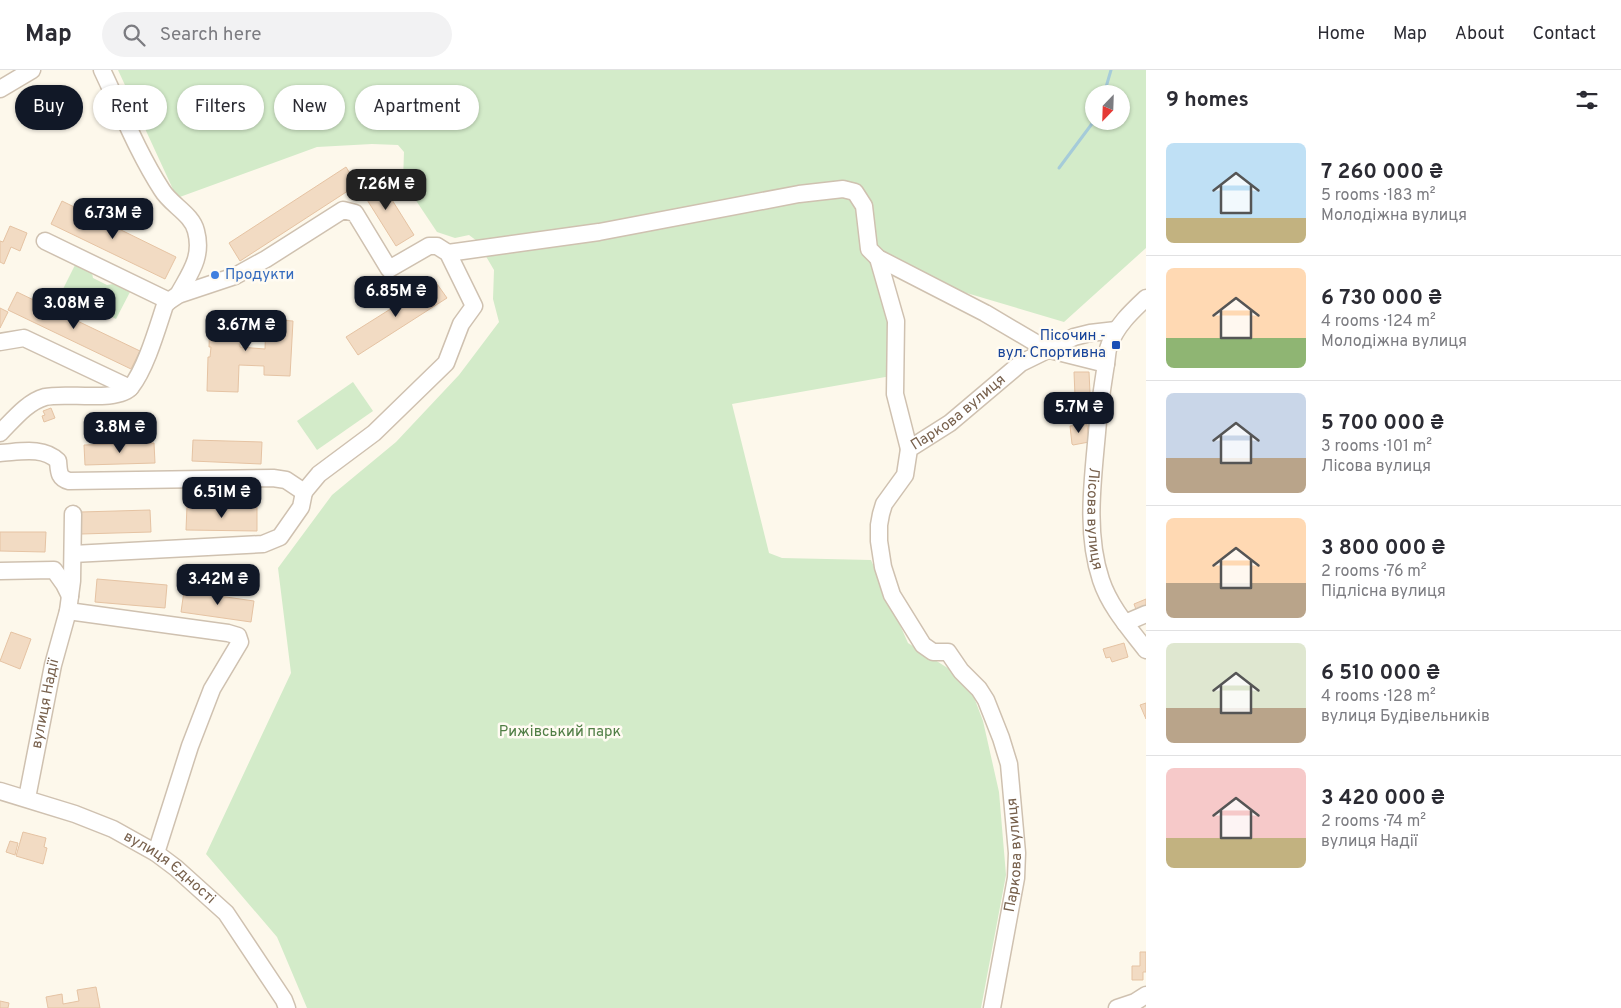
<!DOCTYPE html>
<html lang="en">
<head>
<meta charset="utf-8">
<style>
	:root { --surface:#fff; --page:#f2f2f3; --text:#2b2b33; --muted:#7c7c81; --line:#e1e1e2; --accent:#111827 }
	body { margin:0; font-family:Overpass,sans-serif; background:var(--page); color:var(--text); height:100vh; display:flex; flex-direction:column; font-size:19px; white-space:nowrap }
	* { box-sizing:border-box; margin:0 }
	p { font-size:16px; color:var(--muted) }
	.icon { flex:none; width:28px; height:28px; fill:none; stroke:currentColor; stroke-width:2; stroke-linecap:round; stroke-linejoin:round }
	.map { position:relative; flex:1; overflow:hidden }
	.details { display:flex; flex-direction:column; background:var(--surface); width:475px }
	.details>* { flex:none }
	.top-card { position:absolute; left:15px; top:15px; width:475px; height:45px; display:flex; gap:10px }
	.needle { width:32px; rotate:203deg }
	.tools { position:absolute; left:1085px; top:15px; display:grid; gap:10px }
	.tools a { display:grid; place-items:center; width:45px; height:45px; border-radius:50%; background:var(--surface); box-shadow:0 1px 4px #0004; font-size:25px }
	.price { position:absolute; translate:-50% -42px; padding:0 11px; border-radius:10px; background:var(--accent); color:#fff; font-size:16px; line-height:32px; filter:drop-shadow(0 1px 2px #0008) }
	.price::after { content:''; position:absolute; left:50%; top:30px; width:15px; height:11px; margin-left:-8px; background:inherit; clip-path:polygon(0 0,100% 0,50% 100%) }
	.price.on { background:#222; color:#fff }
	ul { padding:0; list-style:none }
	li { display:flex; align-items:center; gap:15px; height:125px; padding:0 20px }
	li+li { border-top:1px solid var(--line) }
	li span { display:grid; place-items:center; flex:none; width:140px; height:100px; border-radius:8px; color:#555 }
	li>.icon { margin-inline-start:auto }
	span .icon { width:60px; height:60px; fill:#fffc; stroke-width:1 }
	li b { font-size:21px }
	h2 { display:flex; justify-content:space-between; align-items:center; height:60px; padding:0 20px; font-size:21px }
	.tag { padding:0 18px; border-radius:22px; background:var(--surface); box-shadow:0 1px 4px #0004; font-size:18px; line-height:45px }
	.tag.on { background:var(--accent); color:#fff }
	header { display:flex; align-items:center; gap:30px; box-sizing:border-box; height:70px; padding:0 25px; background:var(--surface); border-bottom:1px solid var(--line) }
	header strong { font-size:24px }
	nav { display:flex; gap:28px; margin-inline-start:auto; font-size:18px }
	.search { width:350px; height:45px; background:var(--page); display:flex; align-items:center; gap:12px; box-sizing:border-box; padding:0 18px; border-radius:28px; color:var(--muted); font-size:19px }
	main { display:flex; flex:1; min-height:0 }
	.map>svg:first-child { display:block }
	.green { fill:#d3ebc9; fill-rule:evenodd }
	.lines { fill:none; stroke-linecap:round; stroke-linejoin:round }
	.stream { stroke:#a5cbd9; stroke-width:3 }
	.building { fill:#f2dbc3; stroke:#e5c3a3 }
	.minor-casing { stroke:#cfc1b0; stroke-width:19 }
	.minor { stroke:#fff; stroke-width:16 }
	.shop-dot { fill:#3f7fe0; stroke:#fffbf2; stroke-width:2 }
	.transit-dot { fill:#1a4fb4; stroke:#fffbf2; stroke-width:2 }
	.labels { text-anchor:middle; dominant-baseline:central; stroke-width:5; stroke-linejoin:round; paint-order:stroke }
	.shop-label { font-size:15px; fill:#366cbe; stroke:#fffbf2; text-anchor:start }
	.transit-label { font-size:15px; fill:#164399; stroke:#fffbf2; text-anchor:end }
	.street-label { font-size:15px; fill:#78614d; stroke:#fffbf2 }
	.park-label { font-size:15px; fill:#507e45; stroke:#fffbf2 }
</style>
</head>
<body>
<header>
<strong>Map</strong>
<div class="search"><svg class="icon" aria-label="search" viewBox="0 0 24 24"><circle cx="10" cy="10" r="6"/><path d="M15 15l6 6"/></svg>Search here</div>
<nav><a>Home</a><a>Map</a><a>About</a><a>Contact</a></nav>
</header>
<main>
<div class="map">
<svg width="1146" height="938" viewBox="0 0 1146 938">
	<rect width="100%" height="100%" fill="#fdf8eb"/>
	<g class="green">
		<path d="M118,0H1146V178L1064,252L872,195L892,254L891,306L732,334L769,483L782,488L871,490L908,573L954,602L972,622L983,651L999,722L1006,805L981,938H307L277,867L206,784L291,603L278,498L332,425L396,372L459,305L499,252L493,229L494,200L477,171L469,165L455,168L437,162L403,111L404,82L398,75L372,74L317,77L177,128ZM1094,24H1121V51H1094Z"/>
		<polygon points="75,195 92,203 93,208 107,215 113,214 130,222 116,249 62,221"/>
		<polygon points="353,312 373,341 317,380 297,351"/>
	</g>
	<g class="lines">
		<g class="stream">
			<polyline points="1104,24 1111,0"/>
			<polyline points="1059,98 1094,51"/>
		</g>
	</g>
	<g class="building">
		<polygon points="346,97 357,115 240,191 229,173"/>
		<polygon points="377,106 414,165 396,176 359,117"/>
		<polygon points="62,131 176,187 165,209 51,154"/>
		<polygon points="10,156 27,163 20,181 11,177 4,194 0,192 0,171 3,172"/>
		<polygon points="435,211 447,228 358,285 346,267"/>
		<polygon points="17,222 140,281 131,299 8,240"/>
		<polygon points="0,238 8,242 0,258"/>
		<polygon points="210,247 241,249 240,277 265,279 266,249 293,251 290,306 264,305 264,296 239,295 238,322 207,321 208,287 210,287 211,277 209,277"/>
		<polygon points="1074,302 1089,302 1090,323 1082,323 1082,325 1075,326"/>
		<polygon points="51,338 55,348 44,352 42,346 45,345 43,341"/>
		<polygon points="1087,354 1089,372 1073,375 1072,374 1070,356"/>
		<polygon points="193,370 262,372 261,394 192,391"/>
		<polygon points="154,373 155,393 85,395 84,375"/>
		<polygon points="187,436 257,437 257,461 186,460"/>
		<polygon points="150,440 151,462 81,464 81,442"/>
		<polygon points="0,462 46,462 45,482 0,481"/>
		<polygon points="97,509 167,515 165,538 95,532"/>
		<polygon points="184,521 254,531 251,552 181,542"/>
		<polygon points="1146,529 1146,538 1137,542 1134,534"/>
		<polygon points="11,562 31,569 20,599 0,591"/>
		<polygon points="1124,573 1128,587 1112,592 1110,587 1106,588 1103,579"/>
		<polygon points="1146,633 1146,649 1140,635"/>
		<polygon points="23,762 46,768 44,777 47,778 43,794 16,786"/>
		<polygon points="10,771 18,773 15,785 6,782"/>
		<polygon points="1140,882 1146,882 1146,902 1143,902 1143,910 1132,910 1132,896 1140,896"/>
		<polygon points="96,917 100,938 48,938 46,927 62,924 63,934 79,931 77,920"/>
		<polygon points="0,931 9,933 8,938 0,938"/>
	</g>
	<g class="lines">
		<g class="minor-casing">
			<g id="minor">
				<path d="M102,0C121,40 138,83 162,120C171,135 192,144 196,161C203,187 190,203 178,225"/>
				<polyline points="0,19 32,0"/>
				<polyline points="45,171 169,231"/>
				<polyline points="448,183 599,162 799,124 843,119 855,122 864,136 869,179 878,188 985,243 1046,279 1106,294"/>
				<polyline points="878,188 896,251 895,324 909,379"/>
				<path id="s1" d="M1146,228C1131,242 1116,256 1109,276C1107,281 1107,288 1106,294C1103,313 1100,332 1098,351C1094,403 1084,459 1101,510C1110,537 1129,558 1146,580"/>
				<polyline points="0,272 24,268 130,318"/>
				<path d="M0,363C13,350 27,332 45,327C65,322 118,333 131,317C146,298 157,259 165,235L169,231L178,225L235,206L266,189L343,140L355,143L389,199L429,176H437L448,183L474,236L461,254L446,293L374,363L319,404L304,422"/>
				<path d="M0,383C19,382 43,376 58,391C59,401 58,408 69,411L273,408L286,410L304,422"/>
				<polyline points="73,484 263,474 280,467 301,437 304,422"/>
				<polyline points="0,501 54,500 64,514 70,526"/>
				<polyline points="68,541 228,563 238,566 240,572 212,619 190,676 156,783"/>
				<polyline points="1125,553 1146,544"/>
				<path id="s2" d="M0,721L75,744L113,759L156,783L176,798L226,843L284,930L287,938"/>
				<path id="s3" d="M27,728L53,595L68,541L72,511L73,444"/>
				<path id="s4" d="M992,938L1016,808L1017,783L1009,694L1001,668L986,630L979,619L961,601L948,582H933L923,575L892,525L883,497L879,471V455L881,444L884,434L905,405L909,379L950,353L1021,293L1074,267L1090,263L1116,260"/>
				<polyline points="1117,938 1135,932 1146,925"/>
			</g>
		</g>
		<use href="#minor" class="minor"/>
	</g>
	<circle class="shop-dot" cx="215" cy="205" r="5"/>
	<rect class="transit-dot" x="1111" y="270" width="10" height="10" rx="2.5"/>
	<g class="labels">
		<g class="shop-label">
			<text x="225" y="205">Продукти</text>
		</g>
		<g class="transit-label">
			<text x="1106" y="266">Пісочин -<tspan x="1106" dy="17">вул. Спортивна</tspan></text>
		</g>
		<g class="street-label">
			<text stroke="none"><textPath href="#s4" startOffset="679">Паркова вулиця</textPath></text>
			<text stroke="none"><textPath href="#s1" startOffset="235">Лісова вулиця</textPath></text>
			<text stroke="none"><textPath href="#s3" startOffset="96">вулиця Надії</textPath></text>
			<text stroke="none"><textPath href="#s4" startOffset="155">Паркова вулиця</textPath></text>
			<text stroke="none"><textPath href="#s2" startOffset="188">вулиця Єдності</textPath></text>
		</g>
		<g class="park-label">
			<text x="560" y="662">Рижівський парк</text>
		</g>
	</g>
</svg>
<div class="tools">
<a><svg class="needle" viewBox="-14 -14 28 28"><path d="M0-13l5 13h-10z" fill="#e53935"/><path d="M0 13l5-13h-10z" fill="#7c7c81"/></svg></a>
</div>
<b class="price on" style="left:386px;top:141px">7.26M ₴</b>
<b class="price" style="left:113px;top:170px">6.73M ₴</b>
<b class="price" style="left:396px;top:248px">6.85M ₴</b>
<b class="price" style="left:74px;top:260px">3.08M ₴</b>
<b class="price" style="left:246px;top:282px">3.67M ₴</b>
<b class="price" style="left:1079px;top:364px">5.7M ₴</b>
<b class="price" style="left:120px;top:384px">3.8M ₴</b>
<b class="price" style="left:222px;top:449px">6.51M ₴</b>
<b class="price" style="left:218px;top:536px">3.42M ₴</b>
<div class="top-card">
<a class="tag on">Buy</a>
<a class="tag">Rent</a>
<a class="tag">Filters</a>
<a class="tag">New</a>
<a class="tag">Apartment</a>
</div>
</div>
<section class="details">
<h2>9 homes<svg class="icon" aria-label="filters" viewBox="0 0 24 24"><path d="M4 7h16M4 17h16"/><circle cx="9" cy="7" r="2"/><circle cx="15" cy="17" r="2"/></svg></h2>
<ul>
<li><span style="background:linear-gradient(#bfe0f5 75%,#c2b280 0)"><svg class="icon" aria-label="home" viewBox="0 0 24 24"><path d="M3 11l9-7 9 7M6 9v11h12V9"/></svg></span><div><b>7 260 000 ₴</b><p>5 rooms · 183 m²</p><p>Молодіжна вулиця</p></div></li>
<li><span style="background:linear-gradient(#ffd9b3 70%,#8fb573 0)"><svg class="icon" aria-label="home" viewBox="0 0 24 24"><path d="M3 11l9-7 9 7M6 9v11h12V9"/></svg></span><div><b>6 730 000 ₴</b><p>4 rooms · 124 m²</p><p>Молодіжна вулиця</p></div></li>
<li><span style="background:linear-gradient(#c9d6e8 65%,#b9a48a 0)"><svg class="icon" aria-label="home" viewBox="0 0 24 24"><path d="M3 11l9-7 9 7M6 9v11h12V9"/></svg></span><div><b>5 700 000 ₴</b><p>3 rooms · 101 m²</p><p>Лісова вулиця</p></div></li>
<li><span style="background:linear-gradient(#ffd9b3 65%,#b9a48a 0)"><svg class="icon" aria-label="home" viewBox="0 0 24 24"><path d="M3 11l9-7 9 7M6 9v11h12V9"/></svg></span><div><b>3 800 000 ₴</b><p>2 rooms · 76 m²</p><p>Підлісна вулиця</p></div></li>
<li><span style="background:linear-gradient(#dfe7d0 65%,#b9a48a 0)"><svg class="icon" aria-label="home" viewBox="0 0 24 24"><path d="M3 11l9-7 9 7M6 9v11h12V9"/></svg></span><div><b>6 510 000 ₴</b><p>4 rooms · 128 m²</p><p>вулиця Будівельників</p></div></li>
<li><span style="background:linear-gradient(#f6c9c9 70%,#c2b280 0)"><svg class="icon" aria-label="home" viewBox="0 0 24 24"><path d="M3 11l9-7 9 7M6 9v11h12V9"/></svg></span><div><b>3 420 000 ₴</b><p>2 rooms · 74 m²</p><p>вулиця Надії</p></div></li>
</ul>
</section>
</main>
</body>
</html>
